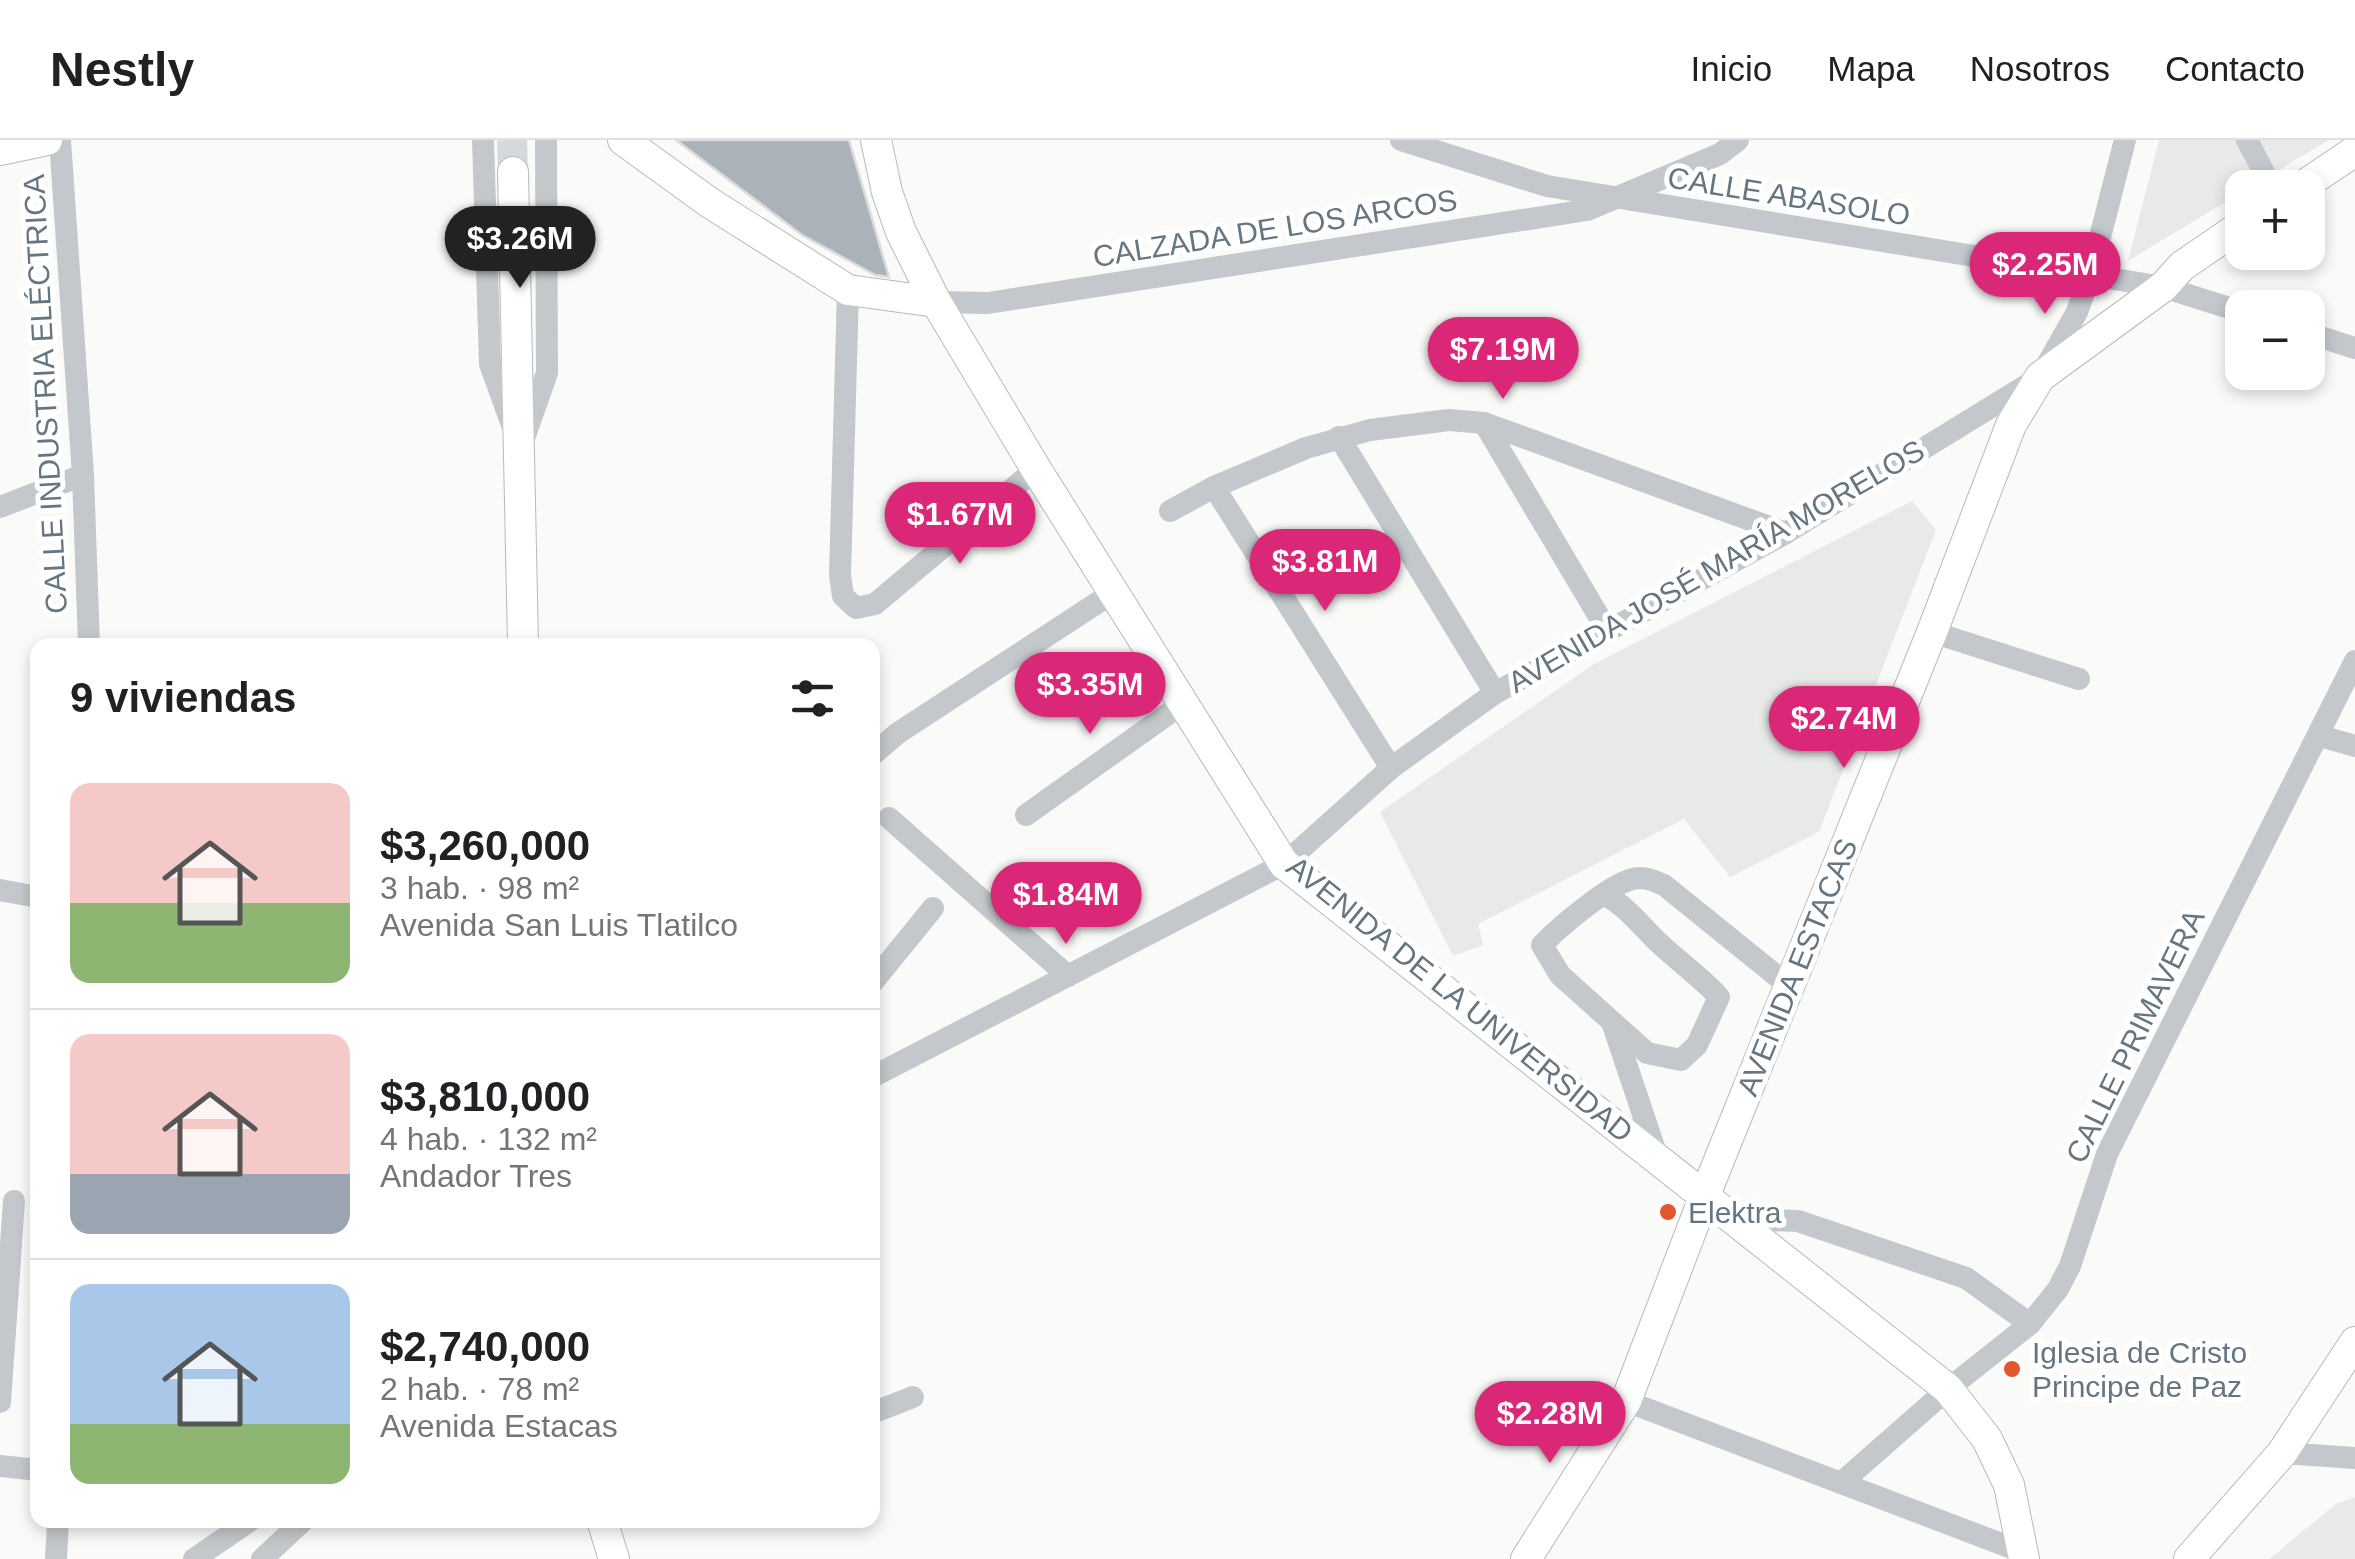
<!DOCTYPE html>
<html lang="es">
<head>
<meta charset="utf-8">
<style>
	:root { --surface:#fff; --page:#f6f6f6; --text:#202124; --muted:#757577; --line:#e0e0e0; --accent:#db2777 }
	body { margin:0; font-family:Helvetica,sans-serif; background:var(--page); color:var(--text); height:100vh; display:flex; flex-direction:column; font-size:38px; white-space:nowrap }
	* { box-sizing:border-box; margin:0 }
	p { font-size:32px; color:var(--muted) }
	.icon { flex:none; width:55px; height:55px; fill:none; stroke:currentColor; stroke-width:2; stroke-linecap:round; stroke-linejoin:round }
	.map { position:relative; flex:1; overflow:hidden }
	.sheet { position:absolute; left:30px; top:498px; width:850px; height:890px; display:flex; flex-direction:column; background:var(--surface); border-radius:20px; box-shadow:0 5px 15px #0003 }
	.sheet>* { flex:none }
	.controls { position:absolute; left:2225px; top:30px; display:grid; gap:20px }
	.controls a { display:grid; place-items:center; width:100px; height:100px; border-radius:20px; background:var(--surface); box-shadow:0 5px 15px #0003; font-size:50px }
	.price { position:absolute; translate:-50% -85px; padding:0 22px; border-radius:35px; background:var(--accent); color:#fff; font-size:32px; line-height:65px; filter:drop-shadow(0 2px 5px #0008) }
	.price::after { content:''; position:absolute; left:50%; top:60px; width:30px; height:22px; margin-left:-15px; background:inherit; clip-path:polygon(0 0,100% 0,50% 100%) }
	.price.selected { background:#222; color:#fff }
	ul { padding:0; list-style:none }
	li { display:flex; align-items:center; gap:30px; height:250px; padding:0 40px }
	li+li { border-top:2px solid var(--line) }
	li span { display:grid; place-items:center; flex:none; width:280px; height:200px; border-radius:20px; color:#555 }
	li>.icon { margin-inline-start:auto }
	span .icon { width:120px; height:120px; fill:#fffc; stroke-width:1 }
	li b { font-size:42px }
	h2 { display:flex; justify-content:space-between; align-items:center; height:120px; padding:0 40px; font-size:42px }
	header { display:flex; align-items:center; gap:60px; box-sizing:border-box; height:140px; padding:0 50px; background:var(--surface); border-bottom:2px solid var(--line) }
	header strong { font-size:48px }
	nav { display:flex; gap:55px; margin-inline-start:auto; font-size:35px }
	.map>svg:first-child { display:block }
	.built { fill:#e8e9e9 }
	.building { fill:#aab3b9; stroke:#dcdcda; stroke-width:2.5 }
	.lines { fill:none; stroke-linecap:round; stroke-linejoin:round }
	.major-tunnel { stroke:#d5d9db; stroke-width:30; stroke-dasharray:30 15; stroke-linecap:butt }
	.major-casing { stroke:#b5babe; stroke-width:32 }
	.minor { stroke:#c3c8cc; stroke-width:22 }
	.major { stroke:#fff; stroke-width:30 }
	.poi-dot { fill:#e4572e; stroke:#fff; stroke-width:4 }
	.labels { text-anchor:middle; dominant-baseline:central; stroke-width:10; stroke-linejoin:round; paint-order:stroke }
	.street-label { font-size:30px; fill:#657683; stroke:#fff }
	.poi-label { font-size:30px; fill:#657683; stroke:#fff; text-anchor:start }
</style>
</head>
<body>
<header>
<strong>Nestly</strong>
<nav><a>Inicio</a><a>Mapa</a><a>Nosotros</a><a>Contacto</a></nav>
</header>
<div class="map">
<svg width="2355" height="1419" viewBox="0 0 2355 1419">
	<rect width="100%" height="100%" fill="#fafaf8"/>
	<g class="built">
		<polygon points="2159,0 2329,0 2250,47 2242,48 2242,52 2128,121"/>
		<polygon points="1912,361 1936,390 1819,692 1730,737 1684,679 1478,784 1483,805 1453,816 1380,672 1594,524"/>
		<polygon points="2355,1357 2355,1419 2269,1419 2336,1364"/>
	</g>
	<polygon class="building" points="676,0 849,0 889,137 875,135 802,95"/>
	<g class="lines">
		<polyline class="major-tunnel" points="512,0 513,32"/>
		<g class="major-casing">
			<g id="major">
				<polyline points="623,0 710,63 848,150 936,162"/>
				<polyline points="876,0 887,52 901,92 936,162 1036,329 1284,724 1948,1249 1987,1299 2009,1345 2024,1419"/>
				<polyline points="0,10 47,0"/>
				<polyline points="513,32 523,505"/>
				<polyline points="2300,48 2355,11"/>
				<polyline points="602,1380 614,1419"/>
				<polyline points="1526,1419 1626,1261 1705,1055 1932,492 2011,285 2040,237 2163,147 2182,126 2242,85"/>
				<polyline points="2189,1419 2282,1313 2355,1202"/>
			</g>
		</g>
		<g class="minor">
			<polyline points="60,0 83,335 89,505"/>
			<polyline points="483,0 490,224 512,285"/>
			<polyline points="1401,0 1547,46 2163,147 2242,172"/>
			<polyline points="2247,0 2272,48"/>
			<polyline points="848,150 840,435 843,456 856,468 875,464 1036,329"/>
			<polyline points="936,162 988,163 1587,70 1720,14 1738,0"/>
			<polyline points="2308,193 2355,208"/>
			<polyline points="1484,283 1607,490"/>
			<polyline points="1339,297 1495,553"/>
			<polyline points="524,298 547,233 546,0"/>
			<polyline points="1214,347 1391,628"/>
			<polyline points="0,367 83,335"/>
			<polyline points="1170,371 1214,347 1306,308 1370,290 1449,280 1484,283 1786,393"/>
			<polyline points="1932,492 2079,539"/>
			<polyline points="2320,596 2355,606"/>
			<polyline points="872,615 898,593 1114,452"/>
			<polyline points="1026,675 1185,562"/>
			<polyline points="889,678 1068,836"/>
			<polyline points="0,750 38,757"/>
			<path d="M1605,755C1628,767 1640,785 1659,803C1679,822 1701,837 1719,857L1697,905L1681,920L1647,913L1560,835L1542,805C1559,787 1610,744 1633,739C1645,736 1654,741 1664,745L1789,846"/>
			<polyline points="872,843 933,768"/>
			<polyline points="1612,882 1657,1016"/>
			<polyline points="872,937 1284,724 1391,628 1495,553 1786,393 2040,237 2077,172 2090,136 2125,0"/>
			<polyline points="1735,1079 1798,1081 1966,1138 2030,1184"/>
			<polyline points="1626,1261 2025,1413"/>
			<polyline points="0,1262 14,1061"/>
			<polyline points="872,1273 913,1257"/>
			<polyline points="2282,1313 2355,1318"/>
			<polyline points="0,1326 38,1330"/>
			<polyline points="1841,1343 1948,1249 2030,1184 2058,1149 2070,1126 2107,1014 2355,521"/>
			<polyline points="56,1419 58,1380"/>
			<polyline points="194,1419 251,1380"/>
			<polyline points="262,1419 304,1380"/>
		</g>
		<use href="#major" class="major"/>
	</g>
	<g class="poi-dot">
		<circle cx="1668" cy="1072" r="10"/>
		<circle cx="2012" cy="1229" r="10"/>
	</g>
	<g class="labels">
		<g class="street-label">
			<text transform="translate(1789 56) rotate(9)">CALLE ABASOLO</text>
			<text transform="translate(1275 88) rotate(-9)">CALZADA DE LOS ARCOS</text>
			<text transform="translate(45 254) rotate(-93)">CALLE INDUSTRIA ELÉCTRICA</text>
			<text transform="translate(1716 426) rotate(-30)">AVENIDA JOSÉ MARÍA MORELOS</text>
			<text transform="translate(1797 827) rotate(-68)">AVENIDA ESTACAS</text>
			<text transform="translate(1460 859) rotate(39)">AVENIDA DE LA UNIVERSIDAD</text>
			<text transform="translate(2135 896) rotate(-64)">CALLE PRIMAVERA</text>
		</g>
		<g class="poi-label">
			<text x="1688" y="1072">Elektra</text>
			<text x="2032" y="1212">Iglesia de Cristo<tspan x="2032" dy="34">Principe de Paz</tspan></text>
		</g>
	</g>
</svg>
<div class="controls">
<a>+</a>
<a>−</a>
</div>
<b class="price selected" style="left:520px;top:151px">$3.26M</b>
<b class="price" style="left:2045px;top:177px">$2.25M</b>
<b class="price" style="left:1503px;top:262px">$7.19M</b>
<b class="price" style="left:960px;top:427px">$1.67M</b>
<b class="price" style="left:1325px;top:474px">$3.81M</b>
<b class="price" style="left:1090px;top:597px">$3.35M</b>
<b class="price" style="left:1844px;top:631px">$2.74M</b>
<b class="price" style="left:1066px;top:807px">$1.84M</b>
<b class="price" style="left:1550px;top:1326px">$2.28M</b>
<section class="sheet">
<h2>9 viviendas<svg class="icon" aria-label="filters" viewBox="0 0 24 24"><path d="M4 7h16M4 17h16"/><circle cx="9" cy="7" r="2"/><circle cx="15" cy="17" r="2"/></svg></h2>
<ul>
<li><span style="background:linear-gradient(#f6c9c9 60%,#8fb573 0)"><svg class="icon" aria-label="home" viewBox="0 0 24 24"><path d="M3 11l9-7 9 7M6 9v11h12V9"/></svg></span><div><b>$3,260,000</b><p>3 hab. · 98 m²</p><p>Avenida San Luis Tlatilco</p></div></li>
<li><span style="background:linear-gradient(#f6c9c9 70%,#9aa5b1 0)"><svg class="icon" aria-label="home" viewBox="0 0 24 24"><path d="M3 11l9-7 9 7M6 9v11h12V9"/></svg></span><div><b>$3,810,000</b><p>4 hab. · 132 m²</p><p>Andador Tres</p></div></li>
<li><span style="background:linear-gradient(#a9c7e8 70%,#8fb573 0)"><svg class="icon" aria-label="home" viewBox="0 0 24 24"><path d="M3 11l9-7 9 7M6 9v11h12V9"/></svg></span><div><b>$2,740,000</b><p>2 hab. · 78 m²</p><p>Avenida Estacas</p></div></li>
</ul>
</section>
</div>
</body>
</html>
